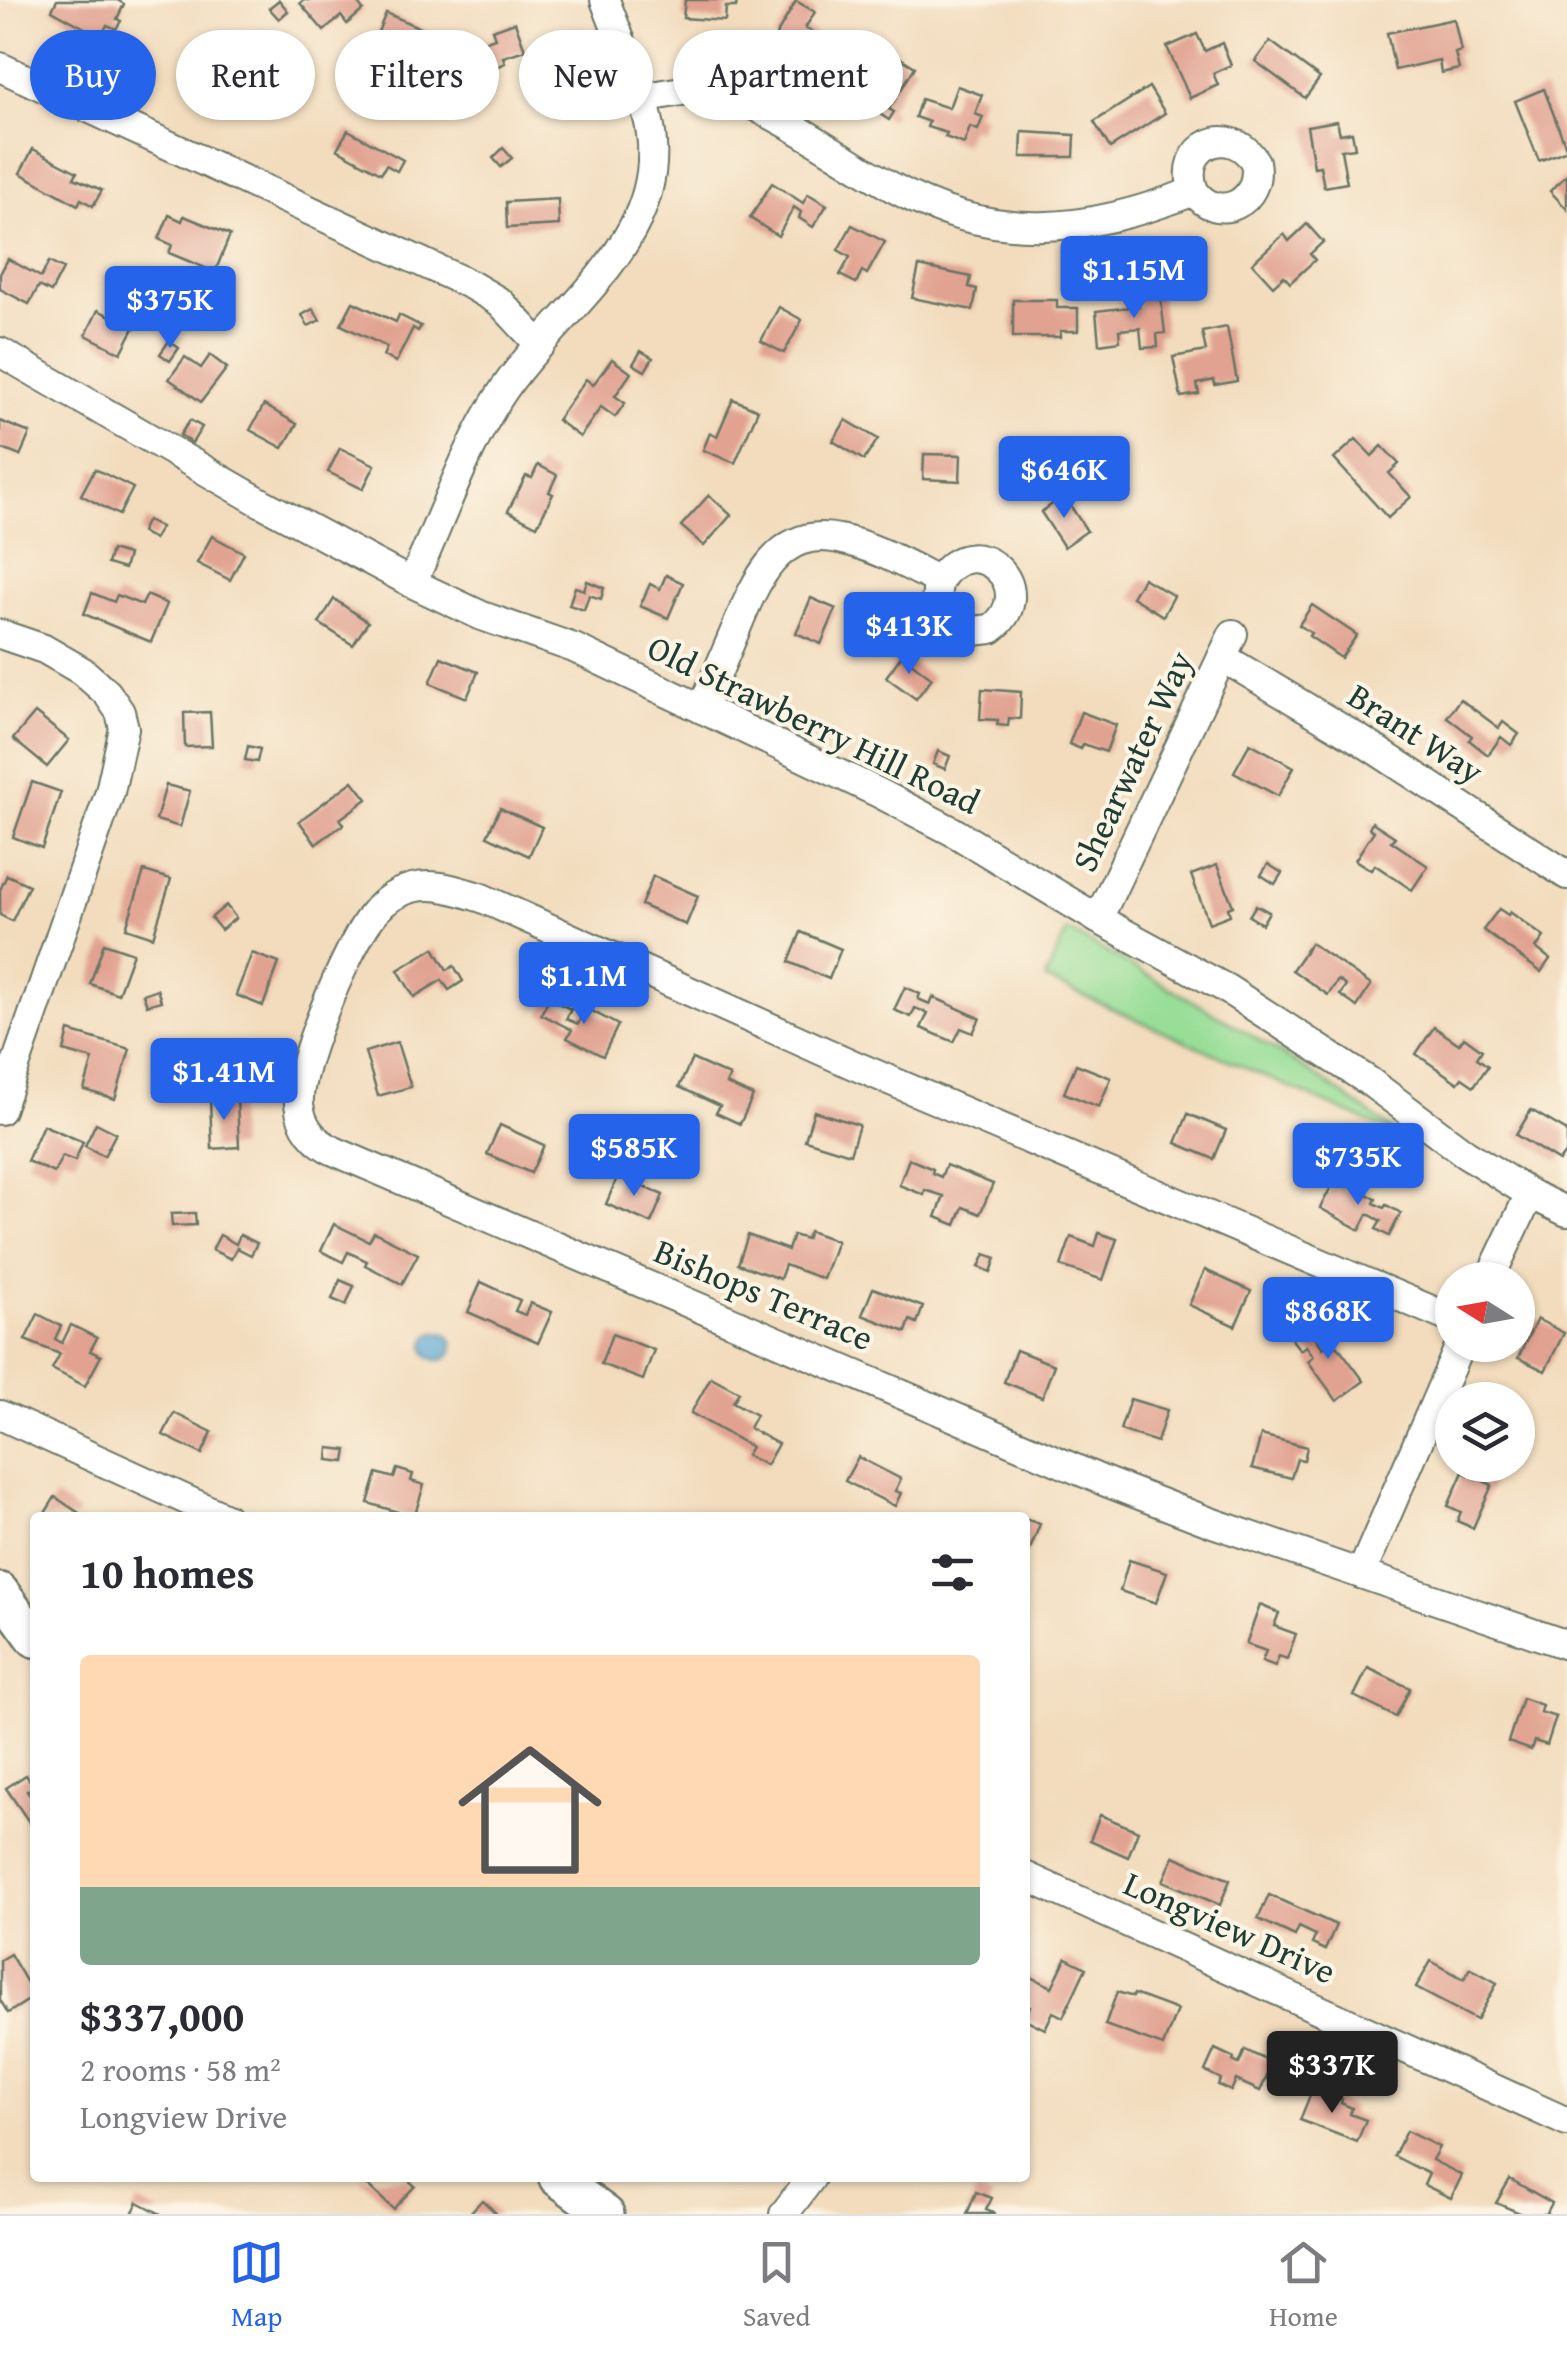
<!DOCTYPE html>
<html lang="en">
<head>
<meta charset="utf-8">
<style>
	:root { --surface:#fff; --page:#f7f7f7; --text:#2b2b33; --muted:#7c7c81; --line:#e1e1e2; --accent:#2563eb }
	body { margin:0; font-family:"Gentium Book Plus",serif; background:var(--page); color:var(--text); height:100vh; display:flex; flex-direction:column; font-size:38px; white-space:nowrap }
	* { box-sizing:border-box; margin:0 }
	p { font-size:32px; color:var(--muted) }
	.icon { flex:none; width:55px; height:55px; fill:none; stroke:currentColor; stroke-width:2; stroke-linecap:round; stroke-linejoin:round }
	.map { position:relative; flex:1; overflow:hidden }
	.drawer { position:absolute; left:30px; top:1512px; width:1000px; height:670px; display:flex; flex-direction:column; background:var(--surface); border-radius:10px; box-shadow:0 2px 8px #0004 }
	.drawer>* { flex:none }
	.banner { position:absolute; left:30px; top:30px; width:1000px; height:90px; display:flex; gap:20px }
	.needle { width:65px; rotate:281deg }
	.fabs { position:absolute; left:1435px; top:1262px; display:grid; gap:20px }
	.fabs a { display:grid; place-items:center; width:100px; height:100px; border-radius:50%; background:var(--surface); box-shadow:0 2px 8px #0004; font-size:50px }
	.price { position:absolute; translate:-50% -85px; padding:0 22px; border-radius:10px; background:var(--accent); color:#fff; font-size:32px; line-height:65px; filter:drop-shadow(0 2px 5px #0008) }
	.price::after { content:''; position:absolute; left:50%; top:60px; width:30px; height:22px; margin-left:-15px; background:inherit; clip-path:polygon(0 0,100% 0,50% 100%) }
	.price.active { background:#222; color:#fff }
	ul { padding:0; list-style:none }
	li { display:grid; align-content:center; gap:20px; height:530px; padding:0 50px }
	li span { display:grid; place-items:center; height:310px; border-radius:10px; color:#555 }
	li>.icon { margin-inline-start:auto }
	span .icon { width:180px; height:180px; fill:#fffc; stroke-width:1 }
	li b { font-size:42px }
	h2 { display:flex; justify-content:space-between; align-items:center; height:120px; padding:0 50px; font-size:42px }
	.chip { padding:0 35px; border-radius:45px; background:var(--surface); box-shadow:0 2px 8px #0004; font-size:35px; line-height:90px }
	.chip.active { background:var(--accent); color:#fff }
	.dock { display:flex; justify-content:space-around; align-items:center; height:140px; border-top:2px solid var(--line); background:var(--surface); font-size:28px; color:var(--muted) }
	.dock a { display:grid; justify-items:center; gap:5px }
	.dock .active { color:var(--accent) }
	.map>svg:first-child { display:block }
	.green { fill:#98de97; stroke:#5c8e66; stroke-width:2.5 }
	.water { fill:#5aa6d3; stroke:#3c7284; stroke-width:2.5 }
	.building { fill:#e1a291 }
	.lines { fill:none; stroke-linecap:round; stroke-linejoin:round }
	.minor-casing { stroke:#697564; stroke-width:32 }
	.major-casing { stroke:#697564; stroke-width:40 }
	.minor { stroke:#fff; stroke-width:28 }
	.major { stroke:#fff; stroke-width:35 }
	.labels { text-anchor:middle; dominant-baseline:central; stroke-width:8; stroke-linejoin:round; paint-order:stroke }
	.street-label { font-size:35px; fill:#1f3d34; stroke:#fcf5e5 }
</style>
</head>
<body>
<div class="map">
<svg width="1567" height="2214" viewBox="0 0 1567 2214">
	<rect width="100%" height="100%" fill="#fcf5e5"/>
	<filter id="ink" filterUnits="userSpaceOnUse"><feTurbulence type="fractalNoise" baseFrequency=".01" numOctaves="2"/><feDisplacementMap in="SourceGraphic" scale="20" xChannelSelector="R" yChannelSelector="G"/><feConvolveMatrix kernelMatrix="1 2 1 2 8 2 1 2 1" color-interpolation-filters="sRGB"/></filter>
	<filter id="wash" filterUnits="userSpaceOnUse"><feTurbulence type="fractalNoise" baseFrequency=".0048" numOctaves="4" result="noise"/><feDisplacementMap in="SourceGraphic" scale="40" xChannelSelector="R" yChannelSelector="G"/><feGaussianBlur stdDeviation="2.25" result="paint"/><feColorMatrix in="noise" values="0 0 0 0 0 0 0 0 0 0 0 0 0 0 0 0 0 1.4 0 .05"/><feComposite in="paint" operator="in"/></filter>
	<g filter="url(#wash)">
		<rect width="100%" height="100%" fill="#f2dcbd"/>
		<path class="green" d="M1067,930C1181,994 1296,1056 1400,1136L1045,979Z"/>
		<circle class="water" cx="439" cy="1346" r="14"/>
		<g id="blocks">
			<g class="building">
				<polygon points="57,0 117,0 124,4 117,19 121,21 116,29 107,25 101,37 52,10"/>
				<polygon points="279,0 288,11 279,19 269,8"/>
				<polygon points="304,0 355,0 363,10 347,24 341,16 324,31 300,3"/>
				<polygon points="685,0 737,0 736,7 726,7 725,21 683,18"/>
				<polygon points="796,1 815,12 805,28 816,34 803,57 776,47 780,40 775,37"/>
				<polygon points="386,13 434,34 422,61 388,46 391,40 377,34"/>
				<polygon points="1454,19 1461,51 1455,53 1459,69 1441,73 1439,60 1395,70 1387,33"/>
				<polygon points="515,22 525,50 503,57 505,63 470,78 459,57 472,52 471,46 495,38 492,30"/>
				<polygon points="1197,34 1205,51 1222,43 1231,65 1213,73 1218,85 1190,98 1167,47"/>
				<polygon points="1270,41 1320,78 1305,98 1255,61"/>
				<polygon points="851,45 872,58 867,65 885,75 897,56 915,67 889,109 894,112 889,120 869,107 872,103 831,77"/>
				<polygon points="195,54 247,78 249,74 270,84 260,106 244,98 246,94 239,91 234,99 185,74"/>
				<polygon points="957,86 982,95 975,114 983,117 978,130 970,127 964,144 945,137 947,133 927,127 929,122 915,117 921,99 949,108"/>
				<polygon points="1149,87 1165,113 1110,148 1094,122"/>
				<polygon points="1544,89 1567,150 1539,161 1515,101"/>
				<polygon points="1337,121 1340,134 1352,132 1355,148 1341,150 1347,183 1324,187 1320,166 1314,167 1307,126"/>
				<polygon points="348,130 403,160 397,171 386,165 381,173 337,149"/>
				<polygon points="1022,132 1075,135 1074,157 1021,157"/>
				<polygon points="503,148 512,158 501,167 493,158"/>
				<polygon points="33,149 77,172 74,178 102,190 93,206 81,199 78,205 20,173"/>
				<polygon points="1567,175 1567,209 1550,191"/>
				<polygon points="772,183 803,203 808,194 827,205 813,227 799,218 801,212 794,207 778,236 750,218"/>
				<polygon points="558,199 559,225 507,228 506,202"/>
				<polygon points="169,215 182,221 184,216 230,235 215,272 169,253 172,245 159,239"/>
				<polygon points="1307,224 1323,242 1310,254 1315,260 1290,283 1284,276 1273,286 1252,263 1284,234 1289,241"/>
				<polygon points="852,225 885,242 867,274 862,271 856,283 840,275 850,257 838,250"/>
				<polygon points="8,259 41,277 49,262 63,269 51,292 39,286 29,304 0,289 0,274"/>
				<polygon points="919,266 971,277 969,287 977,289 973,310 912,298"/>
				<polygon points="1160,292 1165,333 1157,334 1158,347 1142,348 1140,328 1119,330 1120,341 1099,344 1096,311 1139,306 1137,295"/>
				<polygon points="1013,300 1057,300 1057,308 1078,308 1078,331 1060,331 1060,337 1013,337"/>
				<polygon points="353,302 396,322 399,315 421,326 418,331 413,328 396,362 383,356 387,347 341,325"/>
				<polygon points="779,307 802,320 784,353 761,341"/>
				<polygon points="313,309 320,320 308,326 302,315"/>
				<polygon points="98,310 134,328 121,353 86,335"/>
				<polygon points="1227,327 1237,381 1215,385 1214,380 1197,384 1199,394 1181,397 1173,357 1206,351 1202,332"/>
				<polygon points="169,341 179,348 170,361 160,354"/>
				<polygon points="641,351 653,358 645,371 633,364"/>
				<polygon points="210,355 227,368 201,402 169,379 185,357 201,368"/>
				<polygon points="612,359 631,373 615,396 625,403 615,417 601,407 580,437 557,420 586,379 593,385"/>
				<polygon points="733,399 758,410 735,463 703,450 710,433 717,436"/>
				<polygon points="264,405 297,424 283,448 250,430"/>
				<polygon points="190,420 202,427 192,443 180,435"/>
				<polygon points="846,420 878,439 864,460 833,441"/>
				<polygon points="0,421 30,433 20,456 0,448"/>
				<polygon points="1356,439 1372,456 1382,446 1399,464 1389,473 1411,497 1388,518 1334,459"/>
				<polygon points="340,448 375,465 363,489 328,472"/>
				<polygon points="924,454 961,455 960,481 923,479"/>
				<polygon points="538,465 557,475 549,492 553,494 537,526 508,511 526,476 532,478"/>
				<polygon points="95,469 133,488 119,515 81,495"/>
				<polygon points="709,495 731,515 704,546 681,526"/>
				<polygon points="1064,496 1087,531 1064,547 1041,512"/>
				<polygon points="147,520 161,527 154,539 141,532"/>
				<polygon points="212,536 244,553 230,580 197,563"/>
				<polygon points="111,550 128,555 124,569 107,564"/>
				<polygon points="666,575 683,583 668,618 640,606 650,584 660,589"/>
				<polygon points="1143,578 1174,596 1163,616 1132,597"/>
				<polygon points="587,581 604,588 601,599 589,595 584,610 569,605 575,587 584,590"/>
				<polygon points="92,593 114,602 117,595 142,605 147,595 167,604 151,642 84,614"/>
				<polygon points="811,598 836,609 821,644 796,633"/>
				<polygon points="334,599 368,622 353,645 319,623"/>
				<polygon points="1312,605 1357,635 1341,658 1309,636 1311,633 1299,625"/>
				<polygon points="902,655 932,678 916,699 886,677"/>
				<polygon points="441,657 478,672 467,698 430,683"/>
				<polygon points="982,689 1021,692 1020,719 1009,718 1008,726 997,725 998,720 980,719"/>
				<polygon points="1460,699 1499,728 1503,722 1519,734 1511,745 1501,737 1488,755 1469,740 1472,736 1447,717"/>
				<polygon points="210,712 212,746 185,747 184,713"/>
				<polygon points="1081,712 1116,725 1106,752 1083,744 1081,749 1069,744"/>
				<polygon points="35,713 69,740 47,767 13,739"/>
				<polygon points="1250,743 1294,767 1278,796 1234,772"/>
				<polygon points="248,746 260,749 257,762 245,760"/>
				<polygon points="938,751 950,756 945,769 933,764"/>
				<polygon points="353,781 367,799 340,819 344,824 316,844 299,821"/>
				<polygon points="32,782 61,792 42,848 13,837"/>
				<polygon points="166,785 190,791 180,827 156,820"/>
				<polygon points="500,808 542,827 529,856 487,836"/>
				<polygon points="1372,822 1395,837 1391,841 1428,866 1412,890 1375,865 1371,870 1355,860 1374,831 1369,828"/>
				<polygon points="1268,864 1282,873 1275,884 1261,875"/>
				<polygon points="1217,865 1233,906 1228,908 1230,915 1209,923 1191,875"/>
				<polygon points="144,871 171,879 153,937 126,928"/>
				<polygon points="7,875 29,885 12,921 0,915 0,890"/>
				<polygon points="653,876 698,896 686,925 641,905"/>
				<polygon points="226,905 236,918 221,930 211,918"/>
				<polygon points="1256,905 1269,912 1262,924 1249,916"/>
				<polygon points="1499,909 1508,915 1510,912 1544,937 1536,948 1550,959 1541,972 1483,930"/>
				<polygon points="801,932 841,949 829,979 789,962"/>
				<polygon points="104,943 133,953 118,994 90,984"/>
				<polygon points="1311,943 1371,985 1357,1007 1340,995 1346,986 1338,980 1328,995 1292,970"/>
				<polygon points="434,948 447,970 454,966 463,981 449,990 442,980 414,997 398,970"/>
				<polygon points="252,953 279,963 263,1006 236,995"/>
				<polygon points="905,987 920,994 918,999 930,1004 933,997 980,1018 973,1033 961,1028 954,1042 921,1028 928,1013 915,1008 911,1017 894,1010"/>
				<polygon points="157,989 161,1001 147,1005 143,994"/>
				<polygon points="549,999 571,1009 566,1019 578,1024 586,1008 618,1025 603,1056 567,1038 572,1030 541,1014"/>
				<polygon points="1434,1027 1459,1044 1464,1037 1482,1050 1477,1058 1488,1066 1474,1086 1462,1078 1458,1083 1416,1054"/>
				<polygon points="69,1031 130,1049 115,1099 84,1090 93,1059 64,1051"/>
				<polygon points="397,1042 411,1087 378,1096 365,1052"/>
				<polygon points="692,1059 730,1076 726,1084 753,1096 740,1124 716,1113 720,1106 679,1087"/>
				<polygon points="214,1061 221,1090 197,1096 190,1067"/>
				<polygon points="1076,1064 1111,1078 1099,1107 1064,1093"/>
				<polygon points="237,1098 239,1147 212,1149 210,1099"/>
				<polygon points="1531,1110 1567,1131 1567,1151 1559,1161 1516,1135"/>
				<polygon points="814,1111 859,1125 850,1154 805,1140"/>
				<polygon points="1188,1114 1226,1130 1214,1159 1176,1143"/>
				<polygon points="96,1123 116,1133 104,1156 85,1146"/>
				<polygon points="43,1125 83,1142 75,1161 62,1156 54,1173 27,1161"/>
				<polygon points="500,1125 544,1145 531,1173 487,1154"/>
				<polygon points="909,1159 933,1169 932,1173 941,1177 946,1165 993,1184 980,1214 963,1207 956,1225 936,1217 944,1196 925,1190 924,1195 899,1185"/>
				<polygon points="618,1176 663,1195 651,1223 606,1204"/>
				<polygon points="1336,1178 1376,1199 1374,1203 1384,1208 1386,1205 1401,1213 1389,1236 1376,1229 1381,1221 1368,1214 1360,1230 1320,1208"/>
				<polygon points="195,1213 196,1225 172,1226 171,1214"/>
				<polygon points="334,1224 369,1241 374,1232 418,1254 402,1284 365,1265 367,1261 348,1252 343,1262 321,1251"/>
				<polygon points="809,1231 837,1241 823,1279 785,1265 780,1279 738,1264 748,1235 788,1250 793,1235 806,1239"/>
				<polygon points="1099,1233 1117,1239 1103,1280 1061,1266 1071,1237 1095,1246"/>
				<polygon points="220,1235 236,1244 240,1235 257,1243 251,1255 237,1248 231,1259 212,1250"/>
				<polygon points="985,1254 996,1258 991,1272 979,1267"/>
				<polygon points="1205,1270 1251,1291 1235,1326 1189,1305"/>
				<polygon points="340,1280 354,1286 346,1305 332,1299"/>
				<polygon points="481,1282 520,1300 515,1311 525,1315 530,1303 552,1312 538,1343 468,1312"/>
				<polygon points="873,1288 923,1307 917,1323 910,1320 906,1332 862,1315"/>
				<polygon points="38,1314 61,1326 55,1339 62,1343 71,1325 97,1338 90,1351 101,1356 85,1386 52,1369 60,1354 25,1340"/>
				<polygon points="1537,1319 1564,1333 1545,1371 1518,1358"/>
				<polygon points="1311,1321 1320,1334 1316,1338 1323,1348 1334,1341 1364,1381 1337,1401 1308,1361 1314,1356 1306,1346 1300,1350 1290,1337"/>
				<polygon points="612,1334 654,1350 643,1380 601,1364"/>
				<polygon points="1016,1350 1054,1365 1042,1397 1004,1382"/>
				<polygon points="711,1377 739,1392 733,1402 756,1415 749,1428 778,1444 766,1465 746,1455 751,1447 691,1413"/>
				<polygon points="1130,1399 1167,1410 1157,1442 1120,1430"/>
				<polygon points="174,1413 212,1432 202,1454 163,1435"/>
				<polygon points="1261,1435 1307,1447 1304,1460 1297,1459 1291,1478 1252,1468"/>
				<polygon points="329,1448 347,1450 345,1462 328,1460"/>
				<polygon points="858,1457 901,1479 895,1491 901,1493 895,1506 845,1481"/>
				<polygon points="397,1469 413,1474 411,1481 424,1485 414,1517 368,1503 377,1473 394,1478"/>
				<polygon points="1463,1472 1492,1485 1473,1528 1457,1521 1461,1512 1448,1506"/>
				<polygon points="55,1497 79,1513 76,1518 42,1518"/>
				<polygon points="1025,1519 1040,1524 1029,1552 1025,1550"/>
				<polygon points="1129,1560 1167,1572 1156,1603 1120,1591"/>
				<polygon points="1260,1605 1279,1613 1274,1626 1296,1634 1287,1659 1279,1656 1275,1666 1262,1661 1266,1651 1246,1644"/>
				<polygon points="1368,1668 1410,1688 1396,1717 1354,1696"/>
				<polygon points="1522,1698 1542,1705 1540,1712 1556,1717 1547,1745 1534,1741 1531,1750 1508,1742"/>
				<polygon points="26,1775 34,1786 27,1791 35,1803 35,1831 6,1788"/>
				<polygon points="1100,1815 1138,1831 1128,1857 1090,1840"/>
				<polygon points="1174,1856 1230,1880 1220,1905 1163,1881"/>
				<polygon points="1269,1895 1336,1925 1325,1950 1312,1944 1316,1935 1299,1927 1295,1936 1258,1919"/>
				<polygon points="10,1954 35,1996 8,2013 0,2000 0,1960"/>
				<polygon points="1066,1958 1086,1968 1063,2017 1053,2012 1045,2029 1025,2019 1030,2006 1025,2004 1025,1962 1031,1965 1027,1975 1052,1987"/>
				<polygon points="1431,1961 1464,1979 1470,1968 1497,1983 1477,2020 1416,1988"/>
				<polygon points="1117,1992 1133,1997 1134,1994 1177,2010 1163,2046 1105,2025"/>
				<polygon points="1215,2049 1234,2058 1233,2061 1239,2064 1245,2050 1273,2063 1260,2091 1236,2080 1231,2091 1218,2085 1221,2079 1205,2071"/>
				<polygon points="1313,2088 1342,2099 1341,2103 1352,2108 1350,2114 1366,2120 1357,2142 1300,2120"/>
				<polygon points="1406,2131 1439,2147 1432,2160 1462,2175 1451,2198 1424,2185 1429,2174 1394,2156"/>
				<polygon points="360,2178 406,2178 415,2186 393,2209"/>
				<polygon points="1510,2179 1552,2203 1546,2214 1522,2214 1496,2203"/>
				<polygon points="976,2192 992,2198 986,2210 995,2214 967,2214"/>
				<polygon points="482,2200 497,2214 469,2214"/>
				<polygon points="138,2202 161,2214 132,2214"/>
			</g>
		</g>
	</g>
	<g filter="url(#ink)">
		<use href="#blocks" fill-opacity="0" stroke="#697564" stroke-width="2.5"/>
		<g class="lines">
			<g class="minor-casing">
				<g id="minor">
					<polyline points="0,67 471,285 500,302 540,345"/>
					<path d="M641,98L699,88L732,96C788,119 839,157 892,187C993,244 1090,233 1194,191C1218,225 1263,202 1255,162C1230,121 1177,146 1194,191"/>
					<polyline points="0,352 262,503 412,583 482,616 574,648 879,793 952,831 1098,919 1227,989 1370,1082 1465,1153 1530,1194 1567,1212"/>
					<path d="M412,583C441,522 462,455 499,397C555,309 680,236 647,114C636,76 619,38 605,0"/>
					<polyline points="0,634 44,649 82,671 107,693 120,712 124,728 110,792 0,1110"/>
					<polyline points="1222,657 1362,741 1567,875"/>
					<path d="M702,709C713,683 724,657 735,631C754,585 777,525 839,539C874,546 907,565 939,581C932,605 940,623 964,632L991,629C1044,590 973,523 939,581"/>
					<polyline points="1098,919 1233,634"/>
					<polyline points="1489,1280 1530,1194"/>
					<path d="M1452,1319L856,1066L482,898C454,889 427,879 399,893C388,898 378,907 370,918C347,949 296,1067 299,1104C301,1126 315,1142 334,1151L1106,1482L1210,1522L1567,1645"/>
					<polyline points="0,1415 226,1518"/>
					<polyline points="1361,1574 1460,1345"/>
					<polyline points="1025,1876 1567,2122"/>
					<polyline points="784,2214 811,2178"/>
				</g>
			</g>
			<g class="major-casing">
				<g id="major">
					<polyline points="0,1591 35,1639"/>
					<polyline points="557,2178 606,2214"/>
				</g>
			</g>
			<use href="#minor" class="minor"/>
			<use href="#major" class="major"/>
		</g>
	</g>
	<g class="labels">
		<g class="street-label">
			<text transform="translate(814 724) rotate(26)">Old Strawberry Hill Road</text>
			<text transform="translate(1416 733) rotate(33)">Brant Way</text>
			<text transform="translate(1132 761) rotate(-65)">Shearwater Way</text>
			<text transform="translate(764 1294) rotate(23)">Bishops Terrace</text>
			<text transform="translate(1230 1927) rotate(24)">Longview Drive</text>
		</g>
	</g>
</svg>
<div class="fabs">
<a><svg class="needle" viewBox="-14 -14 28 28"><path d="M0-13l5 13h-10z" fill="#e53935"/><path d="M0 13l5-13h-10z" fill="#7c7c81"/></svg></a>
<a><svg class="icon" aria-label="layers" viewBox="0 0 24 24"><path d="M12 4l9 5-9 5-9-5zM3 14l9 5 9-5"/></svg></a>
</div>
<b class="price" style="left:1134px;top:321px">$1.15M</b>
<b class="price" style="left:170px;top:351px">$375K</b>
<b class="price" style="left:1064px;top:521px">$646K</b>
<b class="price" style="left:909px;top:677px">$413K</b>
<b class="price" style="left:584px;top:1027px">$1.1M</b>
<b class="price" style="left:224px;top:1123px">$1.41M</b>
<b class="price" style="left:634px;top:1199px">$585K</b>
<b class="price" style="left:1358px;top:1208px">$735K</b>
<b class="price" style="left:1328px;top:1362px">$868K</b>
<b class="price active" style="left:1332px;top:2116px">$337K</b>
<div class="banner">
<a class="chip active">Buy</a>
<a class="chip">Rent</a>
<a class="chip">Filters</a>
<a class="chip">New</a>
<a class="chip">Apartment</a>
</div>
<section class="drawer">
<h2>10 homes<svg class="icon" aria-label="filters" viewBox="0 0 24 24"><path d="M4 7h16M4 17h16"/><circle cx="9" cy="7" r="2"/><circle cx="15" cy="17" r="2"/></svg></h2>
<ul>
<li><span style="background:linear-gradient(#ffd9b3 75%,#7fa58c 0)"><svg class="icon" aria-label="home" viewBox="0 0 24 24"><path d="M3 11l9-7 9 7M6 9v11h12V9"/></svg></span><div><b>$337,000</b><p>2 rooms · 58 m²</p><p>Longview Drive</p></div></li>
</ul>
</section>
</div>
<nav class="dock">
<a class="active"><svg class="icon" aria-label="map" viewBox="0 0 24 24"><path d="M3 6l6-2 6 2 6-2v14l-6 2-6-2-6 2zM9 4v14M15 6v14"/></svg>Map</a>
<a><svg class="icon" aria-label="saved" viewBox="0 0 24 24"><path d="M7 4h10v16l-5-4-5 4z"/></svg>Saved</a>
<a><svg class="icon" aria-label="home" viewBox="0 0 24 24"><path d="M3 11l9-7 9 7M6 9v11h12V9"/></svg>Home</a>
</nav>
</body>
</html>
